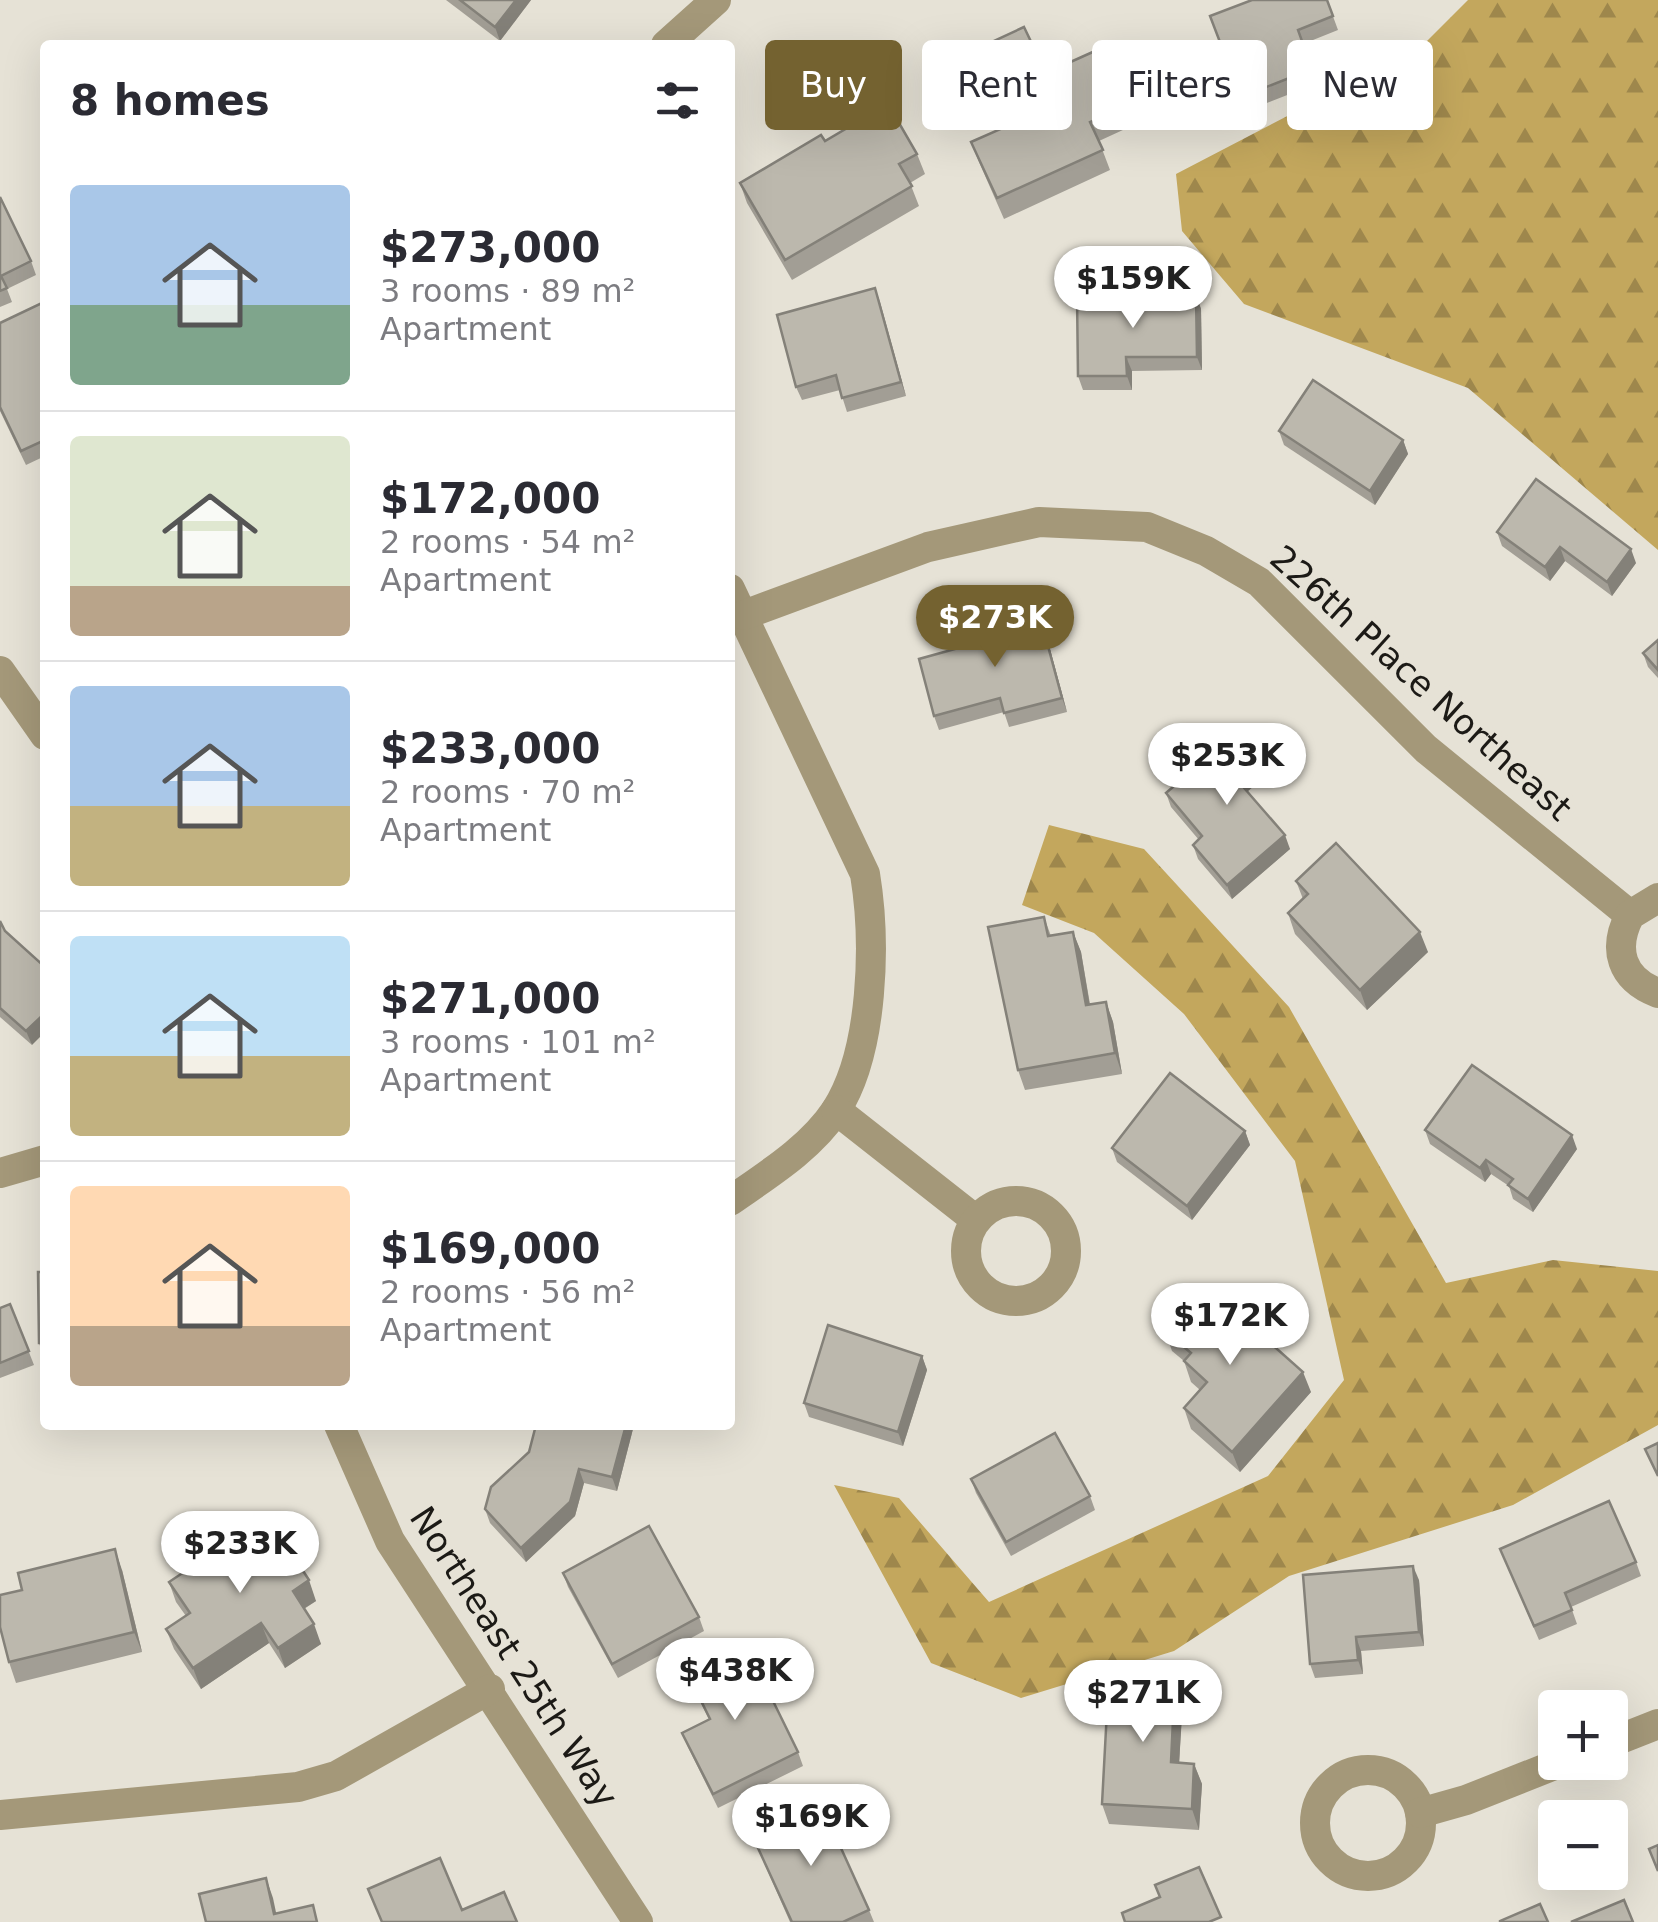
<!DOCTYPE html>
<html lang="en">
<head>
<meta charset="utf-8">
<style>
	:root { --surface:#fff; --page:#f7f7f7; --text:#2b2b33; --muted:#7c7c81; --line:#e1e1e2; --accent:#746230 }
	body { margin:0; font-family:"DejaVu Sans",sans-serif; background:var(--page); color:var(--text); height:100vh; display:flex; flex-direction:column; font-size:38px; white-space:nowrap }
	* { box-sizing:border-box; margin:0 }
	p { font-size:32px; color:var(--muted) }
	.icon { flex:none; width:55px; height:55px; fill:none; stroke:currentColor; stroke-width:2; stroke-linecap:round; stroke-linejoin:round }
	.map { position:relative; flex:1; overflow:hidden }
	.panel { position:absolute; left:40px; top:40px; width:695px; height:1390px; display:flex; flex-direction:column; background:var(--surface); border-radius:10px; box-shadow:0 10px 40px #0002 }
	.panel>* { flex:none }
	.top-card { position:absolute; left:765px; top:40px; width:742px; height:90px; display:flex; gap:20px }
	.buttons { position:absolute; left:1538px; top:1690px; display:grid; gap:20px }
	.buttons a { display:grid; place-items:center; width:90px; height:90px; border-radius:10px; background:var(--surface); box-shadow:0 10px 40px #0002; font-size:50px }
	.price { position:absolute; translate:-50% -85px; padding:0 22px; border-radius:35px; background:#fff; color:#222; font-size:32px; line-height:65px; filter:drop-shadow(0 2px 5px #0008) }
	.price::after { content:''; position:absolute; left:50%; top:60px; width:30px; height:22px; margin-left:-15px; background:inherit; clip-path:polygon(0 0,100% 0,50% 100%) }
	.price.selected { background:var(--accent); color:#fff }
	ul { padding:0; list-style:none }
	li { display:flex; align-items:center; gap:30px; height:250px; padding:0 30px }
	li+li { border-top:2px solid var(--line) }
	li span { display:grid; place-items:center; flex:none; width:280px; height:200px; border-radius:10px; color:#555 }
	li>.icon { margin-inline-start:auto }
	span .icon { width:120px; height:120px; fill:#fffc; stroke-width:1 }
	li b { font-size:42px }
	h2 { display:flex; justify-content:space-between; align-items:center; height:120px; padding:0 30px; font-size:42px }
	.tag { padding:0 35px; border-radius:10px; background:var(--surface); box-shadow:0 10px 40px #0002; font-size:35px; line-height:90px }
	.tag.selected { background:var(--accent); color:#fff }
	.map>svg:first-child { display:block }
	.forest { fill:url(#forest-firs) }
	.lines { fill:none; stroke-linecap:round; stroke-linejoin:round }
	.street { stroke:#a49879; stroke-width:30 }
	.wall { fill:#a29e95 }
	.shaded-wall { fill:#848179 }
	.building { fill:#bcb8ad; stroke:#848179; stroke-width:2.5 }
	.labels { text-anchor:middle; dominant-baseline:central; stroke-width:10; stroke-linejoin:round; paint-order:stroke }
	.street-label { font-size:35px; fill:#1c1a16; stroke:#e6e2d6 }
</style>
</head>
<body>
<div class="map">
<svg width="1658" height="1922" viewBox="0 0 1658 1922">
	<defs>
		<pattern id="forest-firs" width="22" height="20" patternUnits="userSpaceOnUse" patternTransform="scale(2.5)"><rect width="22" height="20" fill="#c3a75d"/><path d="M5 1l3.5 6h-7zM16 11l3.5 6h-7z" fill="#9e874c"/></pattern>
	</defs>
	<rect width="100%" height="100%" fill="#e6e2d6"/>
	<g class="forest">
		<polygon points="1468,0 1658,0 1658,550 1468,388 1244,304 1182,231 1176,174 1422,46"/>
		<polygon points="1049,825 1144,849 1289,1007 1446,1283 1553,1260 1658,1271 1658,1425 1513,1505 1289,1576 1174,1651 1021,1698 931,1663 834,1485 899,1498 989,1602 1268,1476 1344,1380 1295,1161 1184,1014 1094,933 1022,905"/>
	</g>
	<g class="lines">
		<g class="street">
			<polyline points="666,45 716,0"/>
			<path d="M730,589L865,874C876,941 874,1051 836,1110C810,1149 767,1175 730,1201"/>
			<polyline points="744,615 928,547 1039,522 1147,527 1206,551 1259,582 1426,749 1630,915"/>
			<polyline points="0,671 45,735"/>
			<path d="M1658,898L1630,915C1612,949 1621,979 1658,993"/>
			<polyline points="836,1110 976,1220"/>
			<polyline points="0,1173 45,1160"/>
			<circle cx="1016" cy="1251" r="50"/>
			<polyline points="339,1425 390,1541 638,1922"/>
			<polyline points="1610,1743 1658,1724"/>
			<circle cx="1368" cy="1823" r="53"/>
			<polyline points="1420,1813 1466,1800 1562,1762"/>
			<polyline points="0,1815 298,1787 336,1776 490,1689"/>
		</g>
	</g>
	<g class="wall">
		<polygon points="446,0 531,0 500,41"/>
		<polygon points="1327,0 1338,30 1303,44 1318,83 1246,111 1210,16"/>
		<polygon points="985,45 1046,73 1141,98 1149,118 1099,141 1110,170 1004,219 979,162 971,142 1001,128 988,97 1004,90"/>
		<polygon points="917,154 925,174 910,183 919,206 792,280 747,203 740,183"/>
		<polygon points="0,197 31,261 36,275 7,289 12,302 0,307"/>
		<polygon points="875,288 906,396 847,412 840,390 802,400 796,387"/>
		<polygon points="1196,295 1201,309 1202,370 1132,371 1132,390 1083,390 1078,376"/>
		<polygon points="45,305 45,456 26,465 0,411 0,323"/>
		<polygon points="1279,431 1403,440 1408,454 1375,505 1284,445"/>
		<polygon points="1497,532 1636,563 1612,596 1565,561 1550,581 1502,546"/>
		<polygon points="1044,627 1067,712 1009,727 1004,712 939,730 934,716"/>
		<polygon points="1658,640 1658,678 1648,667 1643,653"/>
		<polygon points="1268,756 1273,770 1247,792 1290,849 1232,899 1198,859 1193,845 1199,840 1171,807 1166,793"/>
		<polygon points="1296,881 1428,952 1367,1010 1295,934 1288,913 1303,899"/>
		<polygon points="1044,917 1051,936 1073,932 1081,952 1090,1004 1106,1002 1113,1022 1122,1074 1025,1090 1018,1070"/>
		<polygon points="0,921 5,931 32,1045 0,1017"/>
		<polygon points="1425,1130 1577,1149 1533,1212 1513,1199 1509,1186 1491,1174 1485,1182 1430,1144"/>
		<polygon points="1245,1131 1250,1145 1192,1220 1117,1162 1112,1148"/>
		<polygon points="45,1272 45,1357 44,1357 39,1343"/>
		<polygon points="10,1304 34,1365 0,1378 0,1308"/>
		<polygon points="1165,1331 1311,1392 1240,1472 1191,1429 1184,1408 1200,1390 1191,1382 1184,1361 1172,1351"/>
		<polygon points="922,1356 927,1370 903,1446 809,1417 804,1403"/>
		<polygon points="536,1425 634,1425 617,1491 584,1483 575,1516 526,1562 490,1523 485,1509 529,1452"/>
		<polygon points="971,1479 1090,1496 1095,1510 1011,1556 976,1493"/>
		<polygon points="250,1540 316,1601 304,1609 321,1644 285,1668 269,1643 201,1689 174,1649 166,1629 186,1616 176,1602 169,1582"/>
		<polygon points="1500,1549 1636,1562 1641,1576 1571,1607 1577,1624 1539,1640"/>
		<polygon points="122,1570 142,1652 16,1683 9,1662"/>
		<polygon points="563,1573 699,1617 704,1631 618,1678 568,1587"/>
		<polygon points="1419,1580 1424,1646 1361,1651 1363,1674 1315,1678 1310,1664"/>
		<polygon points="684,1666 720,1671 798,1752 803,1766 718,1808 688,1747 682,1733 709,1719 689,1680"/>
		<polygon points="1183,1698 1179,1763 1194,1764 1202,1784 1199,1830 1109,1824 1102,1804"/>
		<polygon points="752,1835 869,1910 874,1922 790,1922"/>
	</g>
	<g class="shaded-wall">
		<polygon points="516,0 531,0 500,41 495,27"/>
		<polygon points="875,288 880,302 906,396 901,382"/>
		<polygon points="1196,295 1201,309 1202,370 1197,357"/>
		<polygon points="1126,357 1132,371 1132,390 1127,376"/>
		<polygon points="1403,440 1408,454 1375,505 1370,491"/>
		<polygon points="1560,547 1565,561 1550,581 1545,567"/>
		<polygon points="1631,549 1636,563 1612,596 1607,582"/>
		<polygon points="1039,613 1044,627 1067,712 1062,698"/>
		<polygon points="1268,756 1273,770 1243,795 1238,781"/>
		<polygon points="1285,835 1290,849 1232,899 1227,885"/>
		<polygon points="1073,932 1081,952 1093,1025 1086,1005"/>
		<polygon points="1420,932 1428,952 1367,1010 1360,990"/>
		<polygon points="1106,1002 1113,1022 1122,1074 1115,1053"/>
		<polygon points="45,1013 45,1032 32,1045 26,1031"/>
		<polygon points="1245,1131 1250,1145 1192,1220 1187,1206"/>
		<polygon points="1572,1135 1577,1149 1533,1212 1528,1199"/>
		<polygon points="1486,1160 1491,1174 1485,1182 1480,1168"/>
		<polygon points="922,1356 927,1370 903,1446 898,1432"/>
		<polygon points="1303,1372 1311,1392 1240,1472 1232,1452"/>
		<polygon points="626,1425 634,1425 617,1491 612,1477"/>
		<polygon points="579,1469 584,1483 575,1516 526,1562 521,1548"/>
		<polygon points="115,1549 122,1570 142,1652 134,1632"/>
		<polygon points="1413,1566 1419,1580 1424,1646 1419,1632"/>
		<polygon points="309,1580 316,1601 300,1611 293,1591"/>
		<polygon points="261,1623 269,1643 201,1689 193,1668"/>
		<polygon points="314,1624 321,1644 285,1668 278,1648"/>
		<polygon points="1356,1637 1361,1651 1363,1674 1358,1660"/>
		<polygon points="1175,1677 1183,1698 1178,1782 1171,1762"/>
		<polygon points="1194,1764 1202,1784 1199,1830 1192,1809"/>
		<polygon points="266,1878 273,1898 278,1922 274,1914"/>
	</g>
	<g class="building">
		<polygon points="460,0 516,0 495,27"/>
		<polygon points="1252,0 1327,0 1333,16 1298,30 1312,69 1241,97 1210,16"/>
		<polygon points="1024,27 1046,73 1115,42 1141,98 1090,122 1103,150 997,198 971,142 1003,128 988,97 1005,89 985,45"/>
		<polygon points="888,104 917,154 899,164 912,186 785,260 740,183 821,135 825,141"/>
		<polygon points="0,197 31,261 1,276 7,288 0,291"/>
		<polygon points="875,288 901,382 842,398 836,375 796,387 777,315"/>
		<polygon points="1196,295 1197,357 1126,357 1127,376 1078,376 1077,296"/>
		<polygon points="44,302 45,305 45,440 21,451 0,407 0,323"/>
		<polygon points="1313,380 1403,440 1370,491 1279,431"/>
		<polygon points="1536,479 1631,549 1607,582 1560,547 1545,567 1497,532"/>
		<polygon points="1039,613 1062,698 1004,713 1000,698 934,716 919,659 984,641 980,629"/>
		<polygon points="1658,640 1658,670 1643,653"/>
		<polygon points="1243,727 1268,756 1238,781 1285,835 1227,885 1193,845 1202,836 1166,793"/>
		<polygon points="1336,843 1420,932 1360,990 1288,913 1308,894 1296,881"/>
		<polygon points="1044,917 1048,936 1073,932 1086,1005 1106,1002 1115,1053 1018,1070 988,927"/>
		<polygon points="0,921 5,931 45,967 45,1013 26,1031 0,1008"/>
		<polygon points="1472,1065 1572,1135 1528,1199 1508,1185 1513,1179 1486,1160 1480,1168 1425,1130"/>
		<polygon points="1170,1073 1245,1131 1187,1206 1112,1148"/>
		<polygon points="38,1272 45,1272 45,1343 39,1343"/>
		<polygon points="1205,1285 1303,1372 1232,1452 1184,1408 1207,1382 1184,1361 1191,1353 1165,1331"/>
		<polygon points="10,1304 29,1351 0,1363 0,1308"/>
		<polygon points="828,1325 922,1356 898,1432 804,1403"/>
		<polygon points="536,1425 626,1425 612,1477 579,1469 570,1502 521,1548 485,1509 491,1487 529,1452"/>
		<polygon points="1055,1433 1090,1496 1006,1542 971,1479"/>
		<polygon points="1658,1443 1658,1476 1645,1449"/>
		<polygon points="1609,1501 1636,1562 1565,1593 1572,1610 1534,1626 1500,1549"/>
		<polygon points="273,1525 309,1580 293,1591 314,1624 278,1648 261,1623 193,1668 166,1629 190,1613 169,1582 244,1532 250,1540"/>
		<polygon points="649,1526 699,1617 612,1664 563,1573"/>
		<polygon points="115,1549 134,1632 9,1662 0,1627 0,1595 22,1590 18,1573"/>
		<polygon points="1413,1566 1419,1632 1356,1637 1358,1660 1310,1664 1303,1575"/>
		<polygon points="711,1652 720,1671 751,1656 798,1752 713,1794 682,1733 710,1719 684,1666"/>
		<polygon points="1109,1673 1175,1677 1171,1762 1194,1764 1192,1809 1102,1804"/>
		<polygon points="821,1804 869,1910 843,1922 792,1922 752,1835"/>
		<polygon points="1658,1845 1658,1871 1649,1849"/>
		<polygon points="440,1858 462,1910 504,1892 517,1922 382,1922 368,1889"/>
		<polygon points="1199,1867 1221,1917 1209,1922 1125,1922 1122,1913 1160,1897 1155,1885"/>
		<polygon points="266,1878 274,1914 313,1905 317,1922 206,1922 199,1894"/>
		<polygon points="1624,1900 1633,1922 1571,1922"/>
		<polygon points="1540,1904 1548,1922 1500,1922 1500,1921"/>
	</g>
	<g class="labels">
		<g class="street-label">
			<text transform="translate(1421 683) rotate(42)">226th Place Northeast</text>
			<text transform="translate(514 1657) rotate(57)">Northeast 25th Way</text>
		</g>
	</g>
</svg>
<div class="buttons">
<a>+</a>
<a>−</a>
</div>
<b class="price" style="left:1133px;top:331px">$159K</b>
<b class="price selected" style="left:995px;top:670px">$273K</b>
<b class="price" style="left:1227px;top:808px">$253K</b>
<b class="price" style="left:1230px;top:1368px">$172K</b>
<b class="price" style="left:240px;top:1596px">$233K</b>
<b class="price" style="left:735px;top:1723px">$438K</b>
<b class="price" style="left:1143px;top:1745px">$271K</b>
<b class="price" style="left:811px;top:1869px">$169K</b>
<div class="top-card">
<a class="tag selected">Buy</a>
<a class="tag">Rent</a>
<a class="tag">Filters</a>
<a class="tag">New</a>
</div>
<section class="panel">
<h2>8 homes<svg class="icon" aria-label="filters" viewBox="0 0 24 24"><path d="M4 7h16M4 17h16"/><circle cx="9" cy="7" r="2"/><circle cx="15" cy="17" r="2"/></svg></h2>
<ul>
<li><span style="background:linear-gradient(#a9c7e8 60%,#7fa58c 0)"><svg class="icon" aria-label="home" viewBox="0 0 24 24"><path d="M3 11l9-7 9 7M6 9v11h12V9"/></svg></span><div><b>$273,000</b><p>3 rooms · 89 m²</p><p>Apartment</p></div></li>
<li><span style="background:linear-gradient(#dfe7d0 75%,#b9a48a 0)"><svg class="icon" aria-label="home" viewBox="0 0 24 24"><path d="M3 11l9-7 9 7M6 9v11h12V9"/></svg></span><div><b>$172,000</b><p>2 rooms · 54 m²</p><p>Apartment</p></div></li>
<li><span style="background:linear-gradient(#a9c7e8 60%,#c2b280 0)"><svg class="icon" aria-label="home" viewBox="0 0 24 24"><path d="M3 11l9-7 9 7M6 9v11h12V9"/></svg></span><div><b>$233,000</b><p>2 rooms · 70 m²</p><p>Apartment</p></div></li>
<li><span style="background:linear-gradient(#bfe0f5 60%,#c2b280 0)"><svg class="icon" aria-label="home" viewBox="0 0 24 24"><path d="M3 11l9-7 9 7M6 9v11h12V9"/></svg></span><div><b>$271,000</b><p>3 rooms · 101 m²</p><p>Apartment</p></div></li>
<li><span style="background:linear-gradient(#ffd9b3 70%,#b9a48a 0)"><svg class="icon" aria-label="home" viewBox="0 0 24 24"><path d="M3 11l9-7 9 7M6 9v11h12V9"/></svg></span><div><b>$169,000</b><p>2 rooms · 56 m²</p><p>Apartment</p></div></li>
</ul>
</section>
</div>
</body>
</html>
